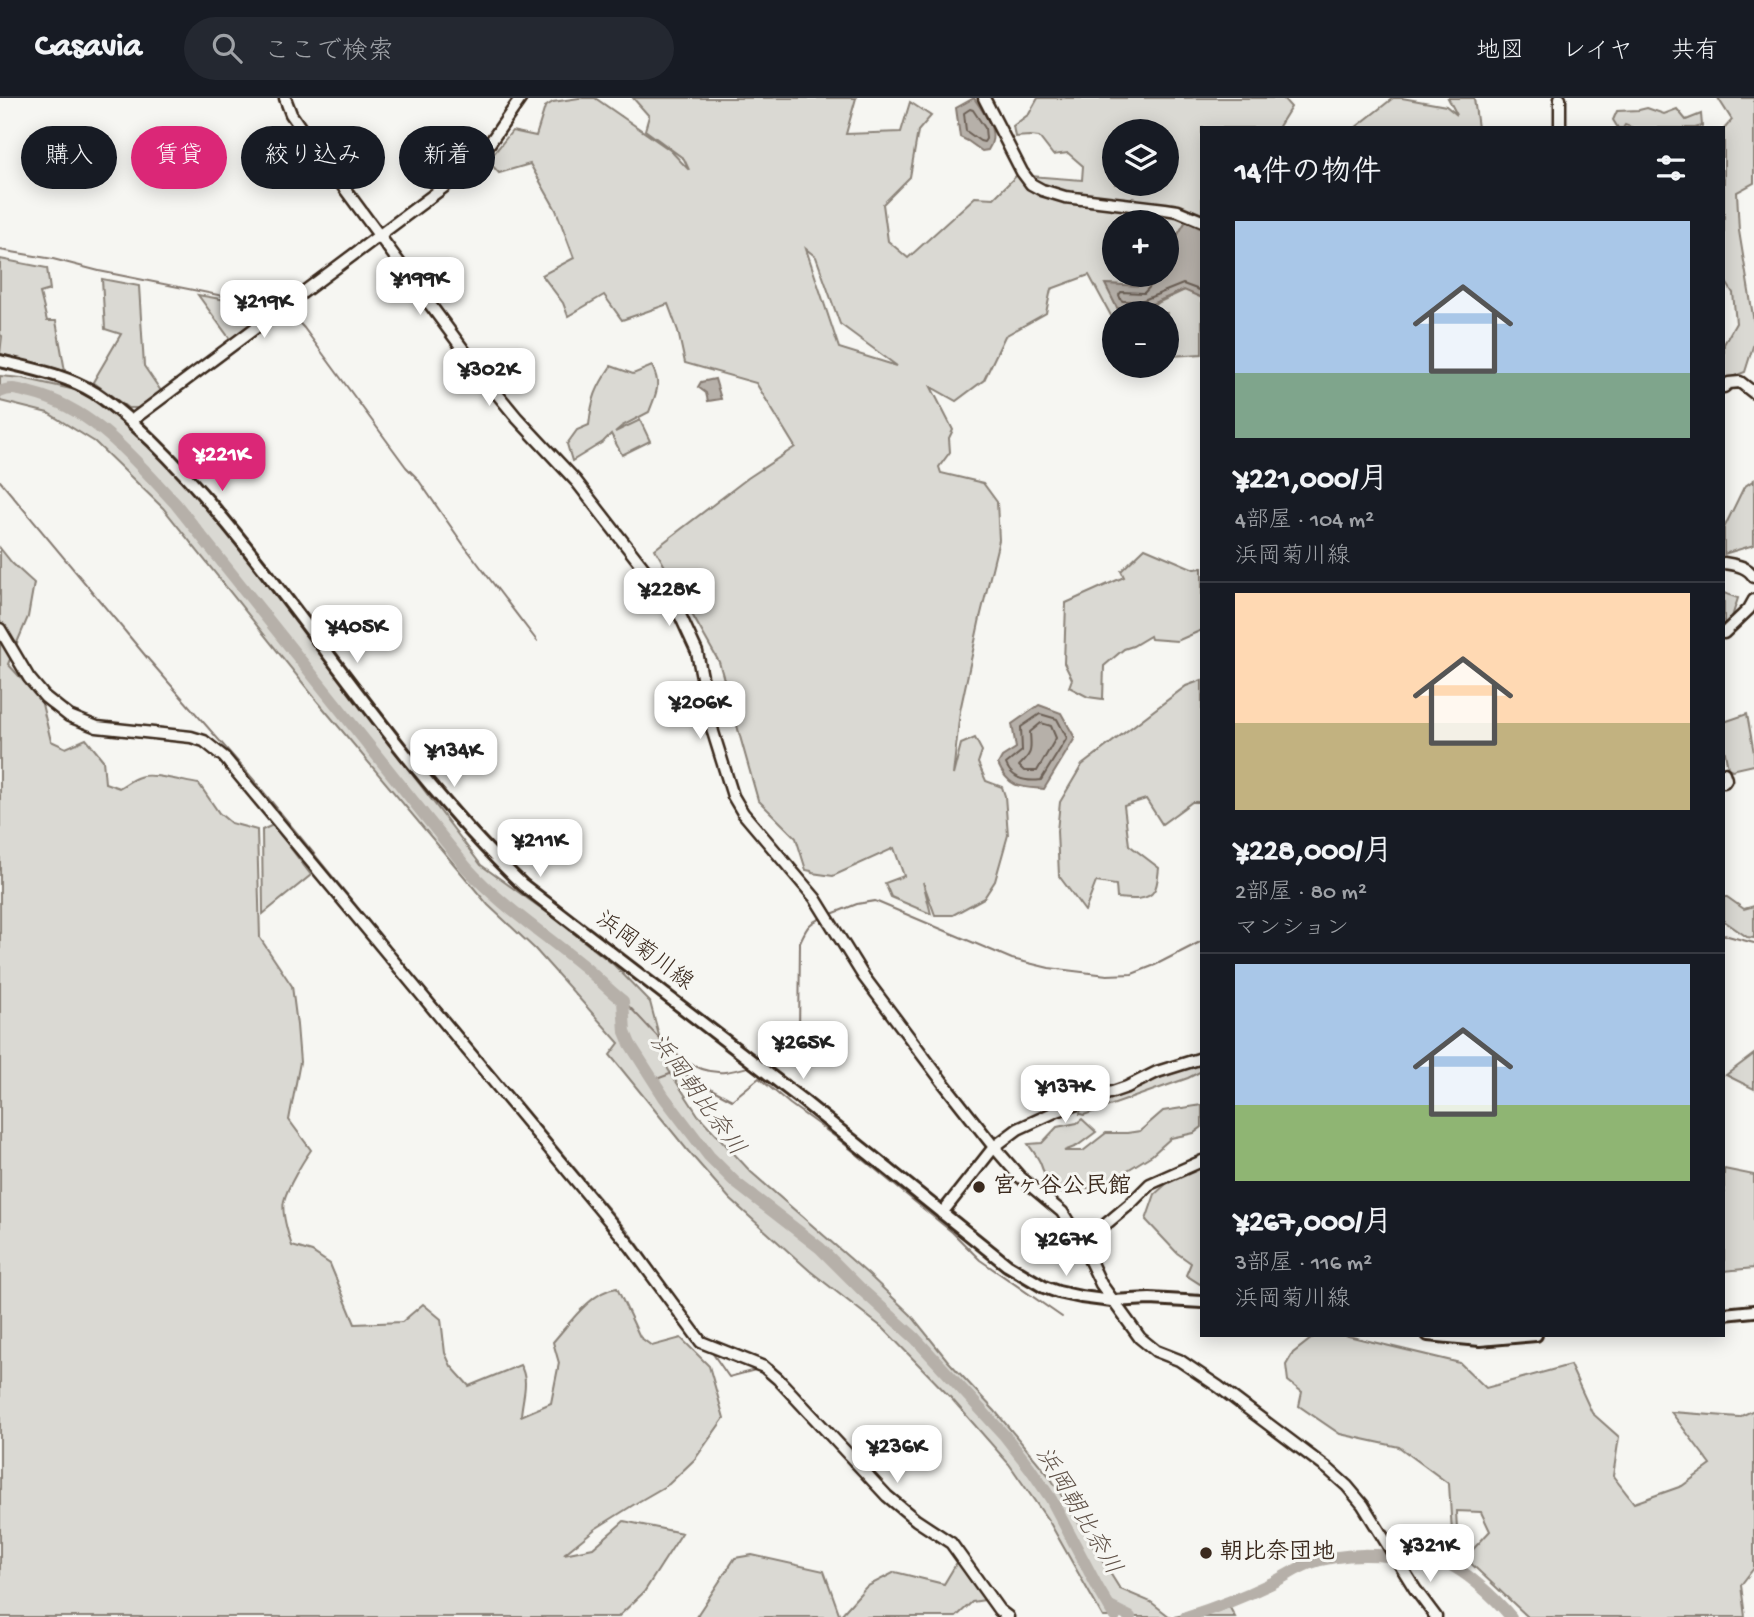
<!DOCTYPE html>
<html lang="ja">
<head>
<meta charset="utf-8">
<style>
	:root { --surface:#171b24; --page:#242831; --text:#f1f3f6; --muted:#9ea1a6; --line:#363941; --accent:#db2777 }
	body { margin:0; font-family:"Gochi Hand","Klee One",sans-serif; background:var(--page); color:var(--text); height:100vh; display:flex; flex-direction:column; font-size:26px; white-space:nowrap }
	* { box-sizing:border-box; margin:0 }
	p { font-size:23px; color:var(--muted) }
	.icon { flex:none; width:38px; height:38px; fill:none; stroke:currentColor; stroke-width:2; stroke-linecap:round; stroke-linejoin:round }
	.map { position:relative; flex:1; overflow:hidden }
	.drawer { position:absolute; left:1200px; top:28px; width:525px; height:1211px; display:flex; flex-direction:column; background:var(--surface); border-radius:0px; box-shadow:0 4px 18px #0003 }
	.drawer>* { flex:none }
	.guide { position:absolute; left:21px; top:28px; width:665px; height:63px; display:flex; gap:14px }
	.fabs { position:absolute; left:1102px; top:21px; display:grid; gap:14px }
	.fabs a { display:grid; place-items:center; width:77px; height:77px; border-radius:50%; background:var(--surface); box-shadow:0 4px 18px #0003; font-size:35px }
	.price { position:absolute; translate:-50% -60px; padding:0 16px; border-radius:14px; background:#fff; color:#222; font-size:23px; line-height:46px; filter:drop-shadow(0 2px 4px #0008) }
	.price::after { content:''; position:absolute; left:50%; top:42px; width:21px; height:16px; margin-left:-10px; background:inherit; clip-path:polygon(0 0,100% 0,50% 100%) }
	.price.selected { background:var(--accent); color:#fff }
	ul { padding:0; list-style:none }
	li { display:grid; align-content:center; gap:14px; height:371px; padding:0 35px }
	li+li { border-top:2px solid var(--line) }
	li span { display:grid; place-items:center; height:217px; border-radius:0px; color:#555 }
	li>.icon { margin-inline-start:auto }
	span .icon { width:126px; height:126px; fill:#fffc; stroke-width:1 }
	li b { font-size:30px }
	h2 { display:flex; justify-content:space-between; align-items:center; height:84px; padding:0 35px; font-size:30px }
	.tag { padding:0 24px; border-radius:32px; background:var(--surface); box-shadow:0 4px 18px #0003; font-size:24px; line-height:63px }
	.tag.selected { background:var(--accent); color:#fff }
	header { display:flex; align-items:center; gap:42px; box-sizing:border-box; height:98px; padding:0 35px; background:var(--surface); border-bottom:2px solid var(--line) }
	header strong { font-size:33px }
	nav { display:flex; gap:38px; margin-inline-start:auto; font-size:24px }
	.search { width:490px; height:63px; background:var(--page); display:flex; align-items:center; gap:18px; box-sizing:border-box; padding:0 24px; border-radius:38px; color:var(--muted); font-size:26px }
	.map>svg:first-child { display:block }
	.green { fill:#dad9d3; stroke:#8a8278; stroke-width:2; fill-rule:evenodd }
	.water { fill:#b6b0a9; stroke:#857a71; stroke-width:2 }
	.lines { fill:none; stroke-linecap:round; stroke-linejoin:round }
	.shore { stroke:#6c6056; stroke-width:2 }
	.stream { stroke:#857a71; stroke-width:2 }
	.river { stroke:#b6b0a9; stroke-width:12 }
	.tertiary-casing { stroke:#3b2a1e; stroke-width:15 }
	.secondary-casing { stroke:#3b2a1e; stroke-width:16 }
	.tertiary { stroke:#f6f6f2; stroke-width:10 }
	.secondary { stroke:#f6f6f2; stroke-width:10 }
	.poi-dot { fill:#3b2a1e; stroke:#f6f6f2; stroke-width:2.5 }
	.labels { text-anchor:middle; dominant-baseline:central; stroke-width:6; stroke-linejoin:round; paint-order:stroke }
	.street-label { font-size:23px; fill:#3b2a1e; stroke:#f6f6f2 }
	.poi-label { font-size:23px; font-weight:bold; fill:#3b2a1e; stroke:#f6f6f2; text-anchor:start }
	.water-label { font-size:24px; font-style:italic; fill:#605248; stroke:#f6f6f2 }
</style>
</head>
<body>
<header>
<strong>Casavia</strong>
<div class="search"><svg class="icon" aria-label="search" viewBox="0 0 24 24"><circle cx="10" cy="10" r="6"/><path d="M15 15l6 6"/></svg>ここで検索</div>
<nav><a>地図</a><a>レイヤ</a><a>共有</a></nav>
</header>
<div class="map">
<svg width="1754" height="1519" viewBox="0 0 1754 1519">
	<rect width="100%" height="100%" fill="#f6f6f2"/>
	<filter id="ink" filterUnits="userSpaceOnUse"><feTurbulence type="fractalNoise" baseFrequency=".0143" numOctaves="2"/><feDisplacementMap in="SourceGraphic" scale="14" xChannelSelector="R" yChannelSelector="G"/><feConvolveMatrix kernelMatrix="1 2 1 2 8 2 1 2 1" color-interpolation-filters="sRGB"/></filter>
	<g filter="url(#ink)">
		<g class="green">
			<path d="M579,0H595L670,52L689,72L684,61L645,32L649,18L633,0H856L846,36L901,34L910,4L931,18L918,33L910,79L883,106L888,143L908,160L975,99L994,100L1017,77L1082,82L1083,68L1068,55L1053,57L1039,39L1030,38L1015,39L1013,28L1029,16L1038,0H1283L1291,9L1278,30H1202V119L1189,118L1167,155V124H1115V177H1152L1141,188L1106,186L1117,210H1147L1189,190L1202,196V256L1171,258L1167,260V215H1115V225L1089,177L1051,191L1046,215L1005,238L984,282L956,303L931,289L953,332L949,340L950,354L939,369L941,375L983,385L997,404L999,442L980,520L960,613L953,677L961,646L975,640L982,653L978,665L986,683L1002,689L1005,698L1008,737L995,783L984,800L953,817H935L923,784L931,816L891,799L885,785L904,778L894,750L833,778L812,775L811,773L806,772L796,740L758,702L719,564L655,451L748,380L795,349L756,285L685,265L678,233L668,206L622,222L604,197L568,218L563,205L542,177L574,160L556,112L530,66L499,75L488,63L512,33L536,38L545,9L553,4ZM1115,33H1167V86H1115ZM806,151L816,159L840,226L897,268L839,250Z"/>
			<polygon points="1393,0 1402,0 1446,8 1457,17 1448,0 1474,0 1478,30 1355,30"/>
			<polygon points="1718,0 1754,0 1754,85 1737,94 1739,133 1754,224 1754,245 1745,274 1724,282 1724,246 1736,225 1733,195 1724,181 1724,31 1732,22"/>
			<polygon points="1647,10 1664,16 1677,11 1686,22 1701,16 1702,28 1695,30 1633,30 1625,27 1623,30 1618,30 1613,22 1617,13 1639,12"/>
			<polygon points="0,161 47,170 50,192 40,195 47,223 56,223 65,273 0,256 2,238 0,237"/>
			<polygon points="102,181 139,188 144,268 161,293 138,310 128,310 93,284 121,236 105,231"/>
			<polygon points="198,197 271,210 230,241"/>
			<path d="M611,268L633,276L652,268C662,288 656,295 649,314L622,328L615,334L640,322L650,343L622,357L611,336L603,344L572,363L567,346L577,332L589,327C592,300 596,290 611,268Z"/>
			<polygon points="0,278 22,280 80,293 128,326 205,406 273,488 343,585 481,767 549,816 614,867 650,904 668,971 698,1017 751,1074 868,1176 911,1217 948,1263 995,1313 1050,1379 1120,1491 1151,1504 1170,1519 1103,1519 1050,1425 1009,1366 951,1300 884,1231 810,1173 730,1101 688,1053 610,957 619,945 535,851 488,807 318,604 163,410 95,344 48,315 0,303"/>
			<polygon points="1754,382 1754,447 1724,456 1724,430 1744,389"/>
			<path d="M0,450L12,465L34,485L28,519L8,566L41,602L51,643L66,650L86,641L103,662L105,685L119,690C126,686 132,681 139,679C151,674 184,684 199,686L219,715L231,725L257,732L260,840L292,888L297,927L300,964L289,1022L311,1052C303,1063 287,1090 284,1103C281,1115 288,1136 292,1148L312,1154L330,1166L355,1226L402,1224L423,1206L441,1221L445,1255L451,1268L469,1288L520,1267C530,1283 522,1300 521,1318L551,1305L559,1265L553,1244C569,1226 591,1193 617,1190L640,1239L652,1248L681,1240L709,1268L724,1320L695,1361L669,1386L638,1404L595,1431L564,1456L593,1450L624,1423L682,1435L644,1494L618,1519H0Z"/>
			<polygon points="1145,450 1194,471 1202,470 1202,532 1177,543 1151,541 1150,538 1133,548 1124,551 1104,568 1103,601 1088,599 1069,589 1072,581 1064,565 1066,505 1124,479 1121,473"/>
			<polygon points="1724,495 1738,500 1731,522 1724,526"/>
			<path d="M1202,582V704H1192L1162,726L1146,701L1124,708L1129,747L1159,770C1158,777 1158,787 1154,793C1147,804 1128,801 1117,800L1116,787L1096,784L1085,813L1059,778L1057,733L1060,704L1082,667L1186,588Z"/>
			<polygon points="1747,616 1754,655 1754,667 1732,672 1728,670 1724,650 1724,624"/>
			<polygon points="273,727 311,777 263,816 262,732"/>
			<polygon points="1724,799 1727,799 1744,811 1754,808 1754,840 1747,839 1724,823"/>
			<polygon points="1754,956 1754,991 1726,977"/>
			<polygon points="1202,964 1202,973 1188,980 1084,1017 1080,1016 1081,1010"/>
			<path d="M1202,1007V1029L1194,1035L1171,1040L1152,1057L1118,1078L1105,1091L1085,1090L1060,1095C1042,1084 1048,1084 1041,1067C1039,1060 1032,1052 1028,1046L1042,1045L1057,1029L1077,1025L1082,1021L1096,1034L1077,1048L1064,1053H1083L1106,1035H1127L1140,1033L1163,1013Z"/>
			<polygon points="1202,1060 1202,1185 1200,1186 1186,1177 1191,1165 1177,1155 1146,1122 1155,1096 1175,1078"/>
			<polygon points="1724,1071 1754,1077 1754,1170 1724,1173"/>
			<polygon points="1316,1237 1344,1237 1460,1265 1486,1290 1570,1267 1592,1315 1619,1339 1613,1378 1634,1405 1682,1388 1711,1367 1671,1314 1739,1319 1754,1312 1754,1470 1741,1487 1745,1519 1528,1519 1465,1460 1490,1433 1481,1414 1456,1413 1457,1431 1452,1434 1449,1386 1399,1349 1340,1336 1299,1308 1302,1294 1288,1283 1286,1267 1293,1255"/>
			<polygon points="752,1457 824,1473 840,1518 866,1489 895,1474 944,1486 959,1461 974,1481 985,1502 972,1504 956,1519 696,1519 735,1460"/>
			<polygon points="1229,1508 1235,1519 1174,1519"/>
		</g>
		<g class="water">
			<path d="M974,0C984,16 1001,34 988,52L982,53L968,43L960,39L956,10Z"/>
			<polygon points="1186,123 1202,131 1202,200 1184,192 1142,210 1117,210 1105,186 1141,188 1152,177 1167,177 1167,155"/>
			<polygon points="715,281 721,301 708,303 706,295 698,289 701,284"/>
			<path d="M1039,607L1061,615L1075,640L1044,691C1020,689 1009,690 998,666L1002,659L1016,650L1012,626Z"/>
		</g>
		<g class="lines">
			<g class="shore">
				<polygon points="970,11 973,12 985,30 986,41 984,44 980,43 966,33 964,15"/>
				<polyline points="1156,177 1155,183 1144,195 1121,194 1119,197 1121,202 1123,203 1141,203 1183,186 1202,193"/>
				<path d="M1040,616L1057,621L1067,640L1041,682C1026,684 1012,681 1006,666L1022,653L1021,629Z"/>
				<path d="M1041,625L1051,628L1056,640L1037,673H1024L1019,668C1033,654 1031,653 1030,634Z"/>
			</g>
			<g class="stream">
				<polyline points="0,152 53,161 99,173 278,209"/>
				<polyline points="287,212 304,230 406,369 417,380 463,446 537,543"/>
				<polyline points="0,383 149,562 253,681 389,848"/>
				<polyline points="829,817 857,806 875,803 1012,861 1049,870 1107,877 1132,876 1155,867 1202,843"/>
				<polyline points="1724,837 1754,845"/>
				<polyline points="395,855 637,1145 675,1200"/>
				<path d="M623,903C651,927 681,978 725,974C734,973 744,970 752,968"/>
				<path d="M761,965C777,960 794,955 799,937L800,844C807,829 808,825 824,819"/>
				<polyline points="654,982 678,973 732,1002 759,980 790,1006 837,1040 952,1134 980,1162 1062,1219"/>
				<polyline points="713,1256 729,1279 759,1271"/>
				<polyline points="768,1268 772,1267 892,1396"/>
			</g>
			<g class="river">
				<path d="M0,294C12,288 19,292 31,295C93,310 133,360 175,405L466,769C500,807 542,834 582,867C596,878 608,892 623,903L625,934L630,946L664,999L709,1058L736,1085L820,1150L862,1192L915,1240L1005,1338L1030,1370L1051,1401L1098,1490L1115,1519"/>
				<polyline points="1110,1509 1130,1519"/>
				<path d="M1186,1519C1215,1510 1243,1499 1270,1486C1283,1480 1295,1471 1308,1466C1343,1453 1383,1456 1419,1462C1426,1463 1434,1462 1440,1463C1463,1469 1496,1501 1511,1519"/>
			</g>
			<g class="tertiary-casing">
				<g id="tertiary">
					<polyline points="285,0 291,16 311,45 485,281 517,320 576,383 680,517 697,554 713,634 733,698 743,715 815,800 864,879 942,983 994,1049 1020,1079 1062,1114 1082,1146 1101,1186 1140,1240 1156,1253 1179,1262 1219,1289 1328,1371 1347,1388 1363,1407 1415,1491 1436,1519"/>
					<polyline points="984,0 1022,74 1031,86 1042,92 1065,99 1165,111 1178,113 1202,123"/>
					<polyline points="1560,0 1560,30"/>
					<polyline points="1724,289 1729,285 1740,284 1754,295"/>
					<polyline points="131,323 476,65 521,0"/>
					<path d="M1724,465C1736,467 1747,468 1754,479"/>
					<polyline points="0,531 29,580 45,599 69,618 97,629 191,639 204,643 224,659 631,1149 701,1244 764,1269 778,1281 887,1398 916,1422 951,1445 999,1512 1008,1519"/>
					<polyline points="1724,535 1749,511 1754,502"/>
					<polyline points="1724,675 1726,681 1724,684"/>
					<polyline points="942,1115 994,1049 1018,1031 1057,1013 1127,989 1157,974 1202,960"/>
					<polyline points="1082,1146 1130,1106 1150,1086 1202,1063"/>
				</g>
			</g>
			<g class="secondary-casing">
				<g id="secondary">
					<path d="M0,263C32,271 66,277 95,295C116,309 134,326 152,343C189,379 222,418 254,459C342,570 420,689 523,787L801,1001L1007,1167L1044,1189L1058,1194L1081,1199L1112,1203L1150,1201L1202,1204"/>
					<polyline points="1724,1216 1754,1213"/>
					<polyline points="1428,1237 1480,1242 1536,1237"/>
				</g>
			</g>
			<use href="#tertiary" class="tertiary"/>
			<use href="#secondary" class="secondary"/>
		</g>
	</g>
	<g class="poi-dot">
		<circle cx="979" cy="1089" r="7"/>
		<circle cx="1206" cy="1455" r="7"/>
	</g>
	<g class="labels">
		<g class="street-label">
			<text transform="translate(644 854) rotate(37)">浜岡菊川線</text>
		</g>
		<g class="poi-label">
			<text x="993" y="1089">宮ヶ谷公民館</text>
			<text x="1220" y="1455">朝比奈団地</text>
		</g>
		<g class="water-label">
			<text transform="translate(696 998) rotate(54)">浜岡朝比奈川</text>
			<text transform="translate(1077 1414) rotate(59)">浜岡朝比奈川</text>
		</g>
	</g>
</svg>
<div class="fabs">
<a><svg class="icon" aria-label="layers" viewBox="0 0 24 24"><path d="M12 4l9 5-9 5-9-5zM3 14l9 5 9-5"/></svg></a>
<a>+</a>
<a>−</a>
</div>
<b class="price" style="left:420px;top:219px">¥199K</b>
<b class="price" style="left:264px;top:242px">¥219K</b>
<b class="price" style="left:489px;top:310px">¥302K</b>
<b class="price selected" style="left:222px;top:395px">¥221K</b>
<b class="price" style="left:669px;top:530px">¥228K</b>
<b class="price" style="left:357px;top:567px">¥405K</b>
<b class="price" style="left:700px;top:643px">¥206K</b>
<b class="price" style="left:454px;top:691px">¥134K</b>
<b class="price" style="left:540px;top:781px">¥211K</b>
<b class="price" style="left:803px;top:983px">¥265K</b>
<b class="price" style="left:1065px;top:1027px">¥137K</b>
<b class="price" style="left:1066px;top:1180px">¥267K</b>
<b class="price" style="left:897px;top:1387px">¥236K</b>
<b class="price" style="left:1430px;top:1486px">¥321K</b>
<div class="guide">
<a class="tag">購入</a>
<a class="tag selected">賃貸</a>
<a class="tag">絞り込み</a>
<a class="tag">新着</a>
</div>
<section class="drawer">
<h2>14件の物件<svg class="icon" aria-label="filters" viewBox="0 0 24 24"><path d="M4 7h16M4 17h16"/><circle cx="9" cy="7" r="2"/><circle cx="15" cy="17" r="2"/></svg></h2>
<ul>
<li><span style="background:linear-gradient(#a9c7e8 70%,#7fa58c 0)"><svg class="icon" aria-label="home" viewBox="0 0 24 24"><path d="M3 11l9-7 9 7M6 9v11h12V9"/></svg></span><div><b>¥221,000/月</b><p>4部屋 · 104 m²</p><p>浜岡菊川線</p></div></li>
<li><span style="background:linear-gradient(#ffd9b3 60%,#c2b280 0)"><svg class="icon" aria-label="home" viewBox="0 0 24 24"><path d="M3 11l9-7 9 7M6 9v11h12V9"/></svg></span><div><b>¥228,000/月</b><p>2部屋 · 80 m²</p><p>マンション</p></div></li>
<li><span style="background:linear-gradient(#a9c7e8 65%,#8fb573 0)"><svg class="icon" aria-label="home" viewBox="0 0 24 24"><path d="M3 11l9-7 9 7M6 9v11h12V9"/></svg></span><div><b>¥267,000/月</b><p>3部屋 · 116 m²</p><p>浜岡菊川線</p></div></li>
</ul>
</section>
</div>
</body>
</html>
